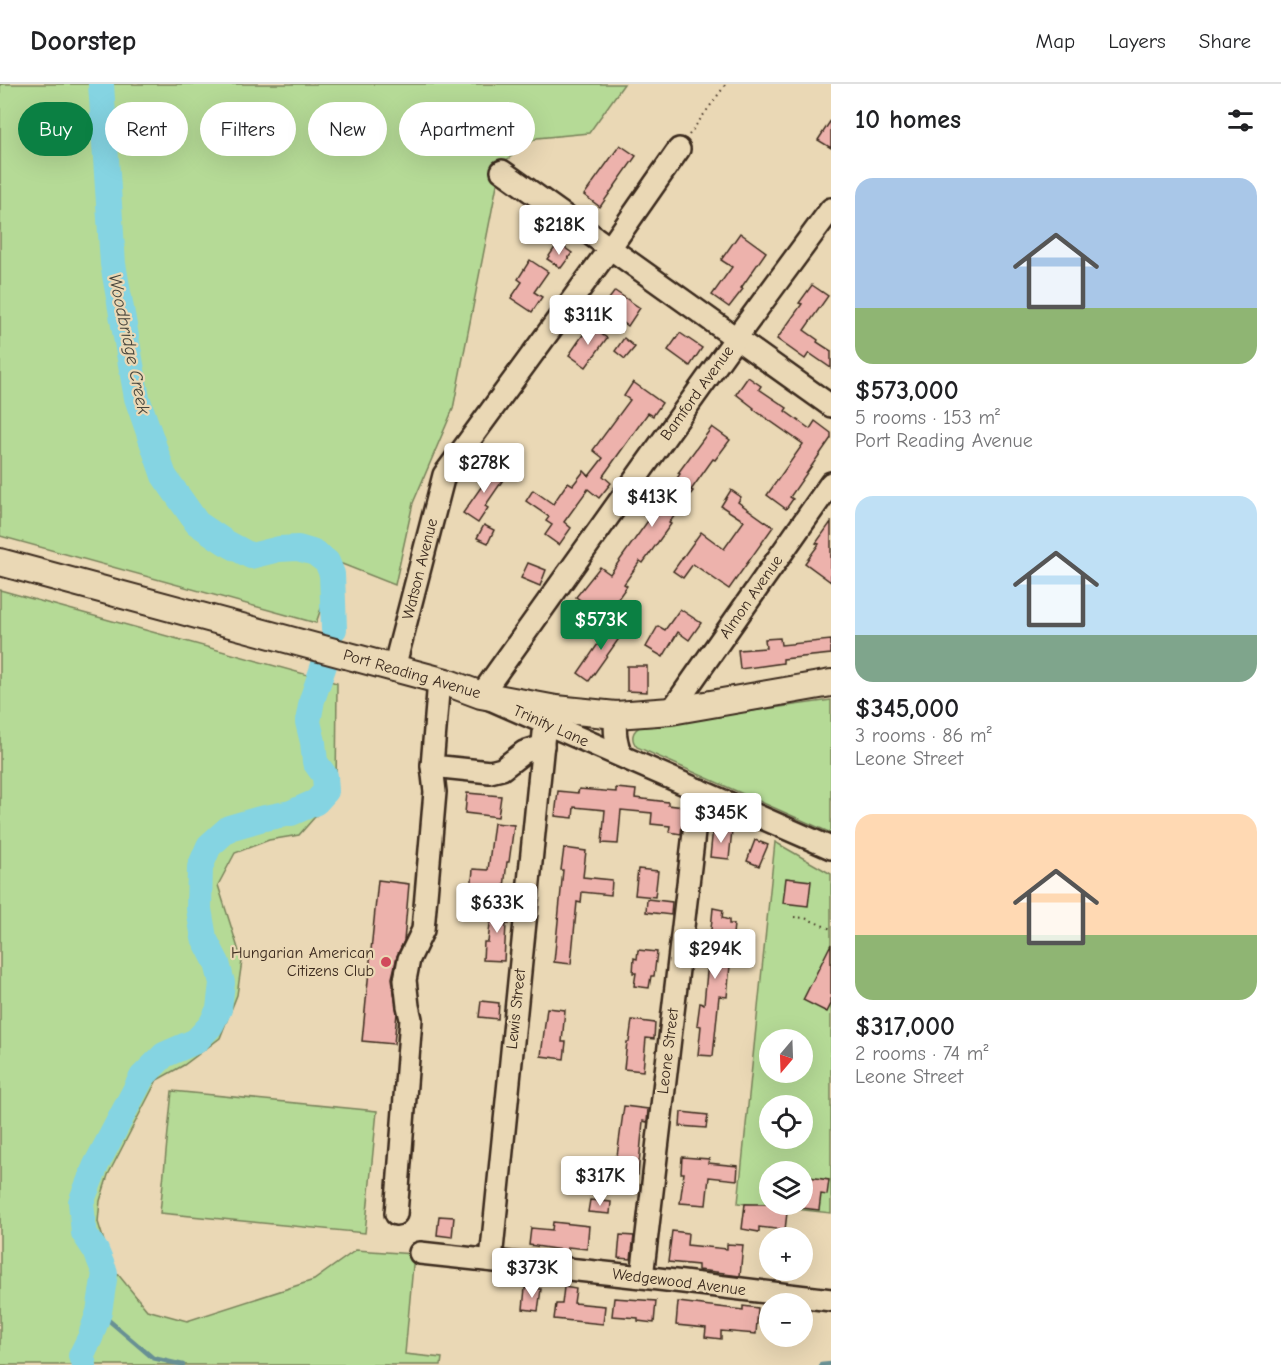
<!DOCTYPE html>
<html lang="en">
<head>
<meta charset="utf-8">
<style>
	:root { --surface:#fff; --page:#f2f2f2; --text:#202124; --muted:#757577; --line:#e0e0e0; --accent:#0b8043 }
	body { margin:0; font-family:"Comic Neue",sans-serif; background:var(--page); color:var(--text); height:100vh; display:flex; flex-direction:column; font-size:22px; white-space:nowrap }
	* { box-sizing:border-box; margin:0 }
	p { font-size:20px; color:var(--muted) }
	.icon { flex:none; width:33px; height:33px; fill:none; stroke:currentColor; stroke-width:2; stroke-linecap:round; stroke-linejoin:round }
	.map { position:relative; flex:1; overflow:hidden }
	.drawer { display:flex; flex-direction:column; background:var(--surface); width:450px }
	.drawer>* { flex:none }
	.guide { position:absolute; left:18px; top:18px; width:570px; height:54px; display:flex; gap:12px }
	.needle { width:39px; rotate:199deg }
	.tools { position:absolute; left:759px; top:945px; display:grid; gap:12px }
	.tools a { display:grid; place-items:center; width:54px; height:54px; border-radius:50%; background:var(--surface); box-shadow:0 6px 24px #0002; font-size:30px }
	.price { position:absolute; translate:-50% -51px; padding:0 14px; border-radius:6px; background:#fff; color:#222; font-size:20px; line-height:39px; filter:drop-shadow(0 2px 3px #0008) }
	.price::after { content:''; position:absolute; left:50%; top:36px; width:18px; height:14px; margin-left:-9px; background:inherit; clip-path:polygon(0 0,100% 0,50% 100%) }
	.price.selected { background:var(--accent); color:#fff }
	ul { padding:0; list-style:none }
	li { display:grid; align-content:center; gap:12px; height:318px; padding:0 24px }
	li span { display:grid; place-items:center; height:186px; border-radius:18px; color:#555 }
	li>.icon { margin-inline-start:auto }
	span .icon { width:108px; height:108px; fill:#fffc; stroke-width:1 }
	li b { font-size:26px }
	h2 { display:flex; justify-content:space-between; align-items:center; height:72px; padding:0 24px; font-size:26px }
	.chip { padding:0 21px; border-radius:27px; background:var(--surface); box-shadow:0 6px 24px #0002; font-size:21px; line-height:54px }
	.chip.selected { background:var(--accent); color:#fff }
	header { display:flex; align-items:center; gap:36px; box-sizing:border-box; height:84px; padding:0 30px; background:var(--surface); border-bottom:2px solid var(--line) }
	header strong { font-size:28px }
	nav { display:flex; gap:33px; margin-inline-start:auto; font-size:21px }
	main { display:flex; flex:1; min-height:0 }
	.map>svg:first-child { display:block }
	.green { fill:#b5da96; stroke:#78825a; stroke-width:1.5; fill-rule:evenodd }
	.lines { fill:none; stroke-linecap:round; stroke-linejoin:round }
	.stream { stroke:#679094; stroke-width:4.5 }
	.river { stroke:#85d4e2; stroke-width:26 }
	.building { fill:#edb2ac; stroke:#3b2a1e; stroke-width:1.5 }
	.minor-casing { stroke:#3b2a1e; stroke-width:26 }
	.major-casing { stroke:#3b2a1e; stroke-width:30 }
	.path { stroke:#3b2a1e; stroke-width:2; stroke-dasharray:1.5 4.5; stroke-linecap:butt }
	.minor { stroke:#ead8b5; stroke-width:21 }
	.major { stroke:#ead8b5; stroke-width:26 }
	.poi-dot { fill:#d1495b; stroke:#ead8b5; stroke-width:2 }
	.labels { text-anchor:middle; dominant-baseline:central; stroke-width:4.5; stroke-linejoin:round; paint-order:stroke }
	.street-label { font-size:16px; fill:#3b2a1e; stroke:#ead8b5 }
	.poi-label { font-size:16px; fill:#3b2a1e; stroke:#ead8b5; text-anchor:end }
	.water-label { font-size:18px; font-style:italic; fill:#46443b; stroke:#ead8b5 }
</style>
</head>
<body>
<header>
<strong>Doorstep</strong>
<nav><a>Map</a><a>Layers</a><a>Share</a></nav>
</header>
<main>
<div class="map">
<svg width="831" height="1281" viewBox="0 0 831 1281">
	<rect width="100%" height="100%" fill="#ead8b5"/>
	<filter id="ink" filterUnits="userSpaceOnUse"><feTurbulence type="fractalNoise" baseFrequency=".0167" numOctaves="2"/><feDisplacementMap in="SourceGraphic" scale="12" xChannelSelector="R" yChannelSelector="G"/><feConvolveMatrix kernelMatrix="1 2 1 2 8 2 1 2 1" color-interpolation-filters="sRGB"/></filter>
	<g filter="url(#ink)">
		<g class="green">
			<polygon points="0,0 624,0 589,49 537,54 501,80 453,325 413,419 395,501 337,478 316,539 0,452"/>
			<polygon points="0,506 337,599 336,709 299,751 269,756 235,769 218,801 242,877 237,911 220,954 184,981 157,996 108,1091 100,1117 98,1138 112,1183 147,1226 187,1237 314,1196 356,1166 414,1170 405,1270 442,1274 441,1281 0,1281"/>
			<path d="M831,616V749L637,663C630,655 632,646 642,642Z"/>
			<path d="M775,758L831,790V1129L738,1119ZM770,956H802V988H770ZM770,1022H802V1054H770ZM770,1088H802V1120H770Z"/>
			<polygon points="172,1007 377,1027 365,1149 160,1129"/>
		</g>
		<g class="lines">
			<g class="stream">
				<polyline points="99,1228 153,1274 183,1281"/>
				<polyline points="821,1281 831,1280"/>
			</g>
			<g class="river">
				<polyline points="101,0 113,180 137,314 164,392 197,439 225,458 251,472 279,465 298,464 315,469 327,478 332,490 334,545"/>
				<polyline points="84,1281 81,1272 90,1254 99,1228 105,1189 96,1167 84,1149 81,1118 96,1081 142,993 164,971 196,957 211,941 219,925 222,899 217,879 204,854 199,825 200,783 209,762 229,744 260,735 291,729 316,718 326,707 325,692 315,678 313,658 308,638 312,616 324,581"/>
			</g>
		</g>
		<g class="building">
			<polygon points="831,36 831,64 818,56"/>
			<polygon points="620,61 636,72 600,123 584,111"/>
			<polygon points="740,149 766,168 741,204 743,205 729,223 712,211 732,183 721,176"/>
			<polygon points="558,159 572,169 561,184 547,175"/>
			<polygon points="530,176 548,188 534,208 542,213 532,228 511,214 522,198 518,195"/>
			<polygon points="812,201 828,212 804,246 818,256 817,258 831,267 831,284 809,269 805,275 777,255 802,220 799,219"/>
			<polygon points="615,207 640,224 628,242 602,224"/>
			<polygon points="589,242 607,254 586,283 569,271"/>
			<polygon points="680,249 702,264 690,282 668,266"/>
			<polygon points="624,254 635,263 625,275 615,267"/>
			<polygon points="748,293 761,302 759,305 787,324 785,327 810,345 815,337 831,349 831,354 790,413 793,415 786,425 767,411 803,360 753,325 754,324 736,310"/>
			<polygon points="633,298 662,319 653,332 648,329 603,392 611,399 599,414 588,405 564,438 571,444 559,461 545,451 552,441 546,437 549,433 526,417 533,406 553,420 568,398 573,401 584,387 589,392 603,374 593,366 630,316 624,312"/>
			<polygon points="712,343 730,356 715,376 713,375 691,406 693,407 669,439 671,440 643,479 640,477 624,500 627,502 605,533 576,513 600,483 610,490 660,420 659,420 680,390 678,389"/>
			<polygon points="489,382 505,393 485,422 488,424 478,439 463,429 484,399 479,395"/>
			<polygon points="731,406 741,413 738,418 773,443 729,505 693,480 683,494 673,487 701,448 724,465 744,437 721,422"/>
			<polygon points="831,438 831,498 805,479 819,460 816,459"/>
			<polygon points="484,441 494,446 488,459 477,454"/>
			<polygon points="528,479 546,486 540,502 521,494"/>
			<polygon points="680,525 701,539 689,556 678,548 663,573 646,563 658,542 665,546"/>
			<polygon points="613,538 625,546 589,597 578,589"/>
			<polygon points="780,554 781,561 831,556 831,570 783,575 783,579 740,585 738,566 766,564 765,555"/>
			<polygon points="627,582 647,582 647,608 627,607"/>
			<polygon points="616,704 636,706 635,714 668,718 668,721 684,723 681,750 669,748 670,742 651,740 652,729 621,726 618,760 602,759 605,726 574,723 573,734 555,732 558,707 578,709 579,705 616,708"/>
			<polygon points="467,709 501,712 498,733 465,729"/>
			<polygon points="494,739 514,741 509,778 507,778 503,812 471,808 473,785 488,786"/>
			<polygon points="713,744 732,746 729,775 710,773"/>
			<polygon points="755,756 768,761 759,782 747,777"/>
			<polygon points="564,764 586,767 583,793 612,796 611,811 582,808 581,819 577,818 571,880 554,878 563,786 561,786"/>
			<polygon points="638,785 658,787 655,813 635,811"/>
			<polygon points="786,794 811,797 808,822 783,819"/>
			<polygon points="378,796 409,800 404,857 397,872 392,894 397,929 394,960 362,957"/>
			<polygon points="647,815 672,818 671,831 646,828"/>
			<polygon points="492,821 510,823 509,840 506,840 504,877 483,876 484,858 488,858"/>
			<polygon points="713,824 723,826 722,834 729,836 729,840 734,840 727,913 719,912 713,972 698,971 701,942 697,941 700,919 704,920"/>
			<polygon points="831,860 831,920 827,928 803,916"/>
			<polygon points="638,866 657,868 654,892 651,892 649,904 634,902 636,889 633,889 634,874 637,875"/>
			<polygon points="481,917 499,919 498,935 479,933"/>
			<polygon points="547,924 565,926 562,958 566,958 564,975 541,972"/>
			<polygon points="632,936 655,939 654,955 646,954 643,987 624,985 627,958 629,958"/>
			<polygon points="624,1022 648,1025 647,1038 643,1037 638,1091 613,1089 615,1072 617,1072"/>
			<polygon points="681,1028 708,1031 706,1044 680,1042"/>
			<polygon points="682,1073 709,1075 708,1079 738,1082 737,1096 709,1093 706,1121 680,1119 684,1089 681,1089"/>
			<polygon points="802,1092 829,1096 827,1111 821,1110 819,1126 802,1124"/>
			<polygon points="590,1116 611,1118 610,1130 588,1128"/>
			<polygon points="745,1120 788,1120 785,1146 759,1143 759,1148 742,1145"/>
			<polygon points="439,1132 454,1133 452,1153 437,1151"/>
			<polygon points="553,1138 589,1142 587,1165 568,1163 568,1167 529,1161 531,1144 552,1146"/>
			<polygon points="672,1147 688,1149 687,1161 727,1165 727,1160 743,1161 740,1192 724,1190 724,1189 698,1186 698,1181 668,1178"/>
			<polygon points="620,1151 634,1152 631,1175 618,1174"/>
			<polygon points="564,1203 576,1205 574,1219 605,1222 603,1240 554,1235 556,1220 562,1220"/>
			<polygon points="525,1204 541,1205 538,1227 523,1225"/>
			<polygon points="614,1214 656,1217 654,1239 638,1237 638,1234 612,1232"/>
			<polygon points="678,1218 743,1226 743,1222 758,1224 756,1250 721,1247 721,1255 705,1253 706,1244 676,1241"/>
		</g>
		<g class="lines">
			<g class="minor-casing">
				<g id="minor">
					<polyline points="502,87 831,322"/>
					<polyline points="831,125 736,254 481,611 831,764"/>
					<polyline points="394,584 444,391 610,164 679,65"/>
					<polyline points="439,596 432,682 490,688 502,685 524,668 543,662"/>
					<polyline points="671,627 831,399"/>
					<path d="M616,631C614,646 615,659 622,672"/>
					<polyline points="396,1130 411,935 408,922 405,896 409,875 423,846 435,708 432,682"/>
					<polyline points="420,1169 642,1193 831,1216"/>
					<polyline points="491,1176 545,639"/>
					<polyline points="642,1193 699,706"/>
				</g>
			</g>
			<g class="major-casing">
				<polyline id="major" points="0,478 446,598 481,611 556,625 616,631 671,627 831,599"/>
			</g>
			<g class="path">
				<polyline points="689,51 726,0"/>
				<polyline points="794,833 805,834 831,845"/>
			</g>
			<use href="#minor" class="minor"/>
			<use href="#major" class="major"/>
		</g>
	</g>
	<circle class="poi-dot" cx="386" cy="878" r="6"/>
	<g class="labels">
		<g class="street-label">
			<text transform="translate(697 309) rotate(-54)">Bamford Avenue</text>
			<text transform="translate(420 485) rotate(-76)">Watson Avenue</text>
			<text transform="translate(751 513) rotate(-55)">Almon Avenue</text>
			<text transform="translate(412 590) rotate(16)">Port Reading Avenue</text>
			<text transform="translate(551 642) rotate(24)">Trinity Lane</text>
			<text transform="translate(516 925) rotate(-84)">Lewis Street</text>
			<text transform="translate(668 967) rotate(-83)">Leone Street</text>
			<text transform="translate(679 1198) rotate(7)">Wedgewood Avenue</text>
		</g>
		<g class="poi-label">
			<text x="374" y="869">Hungarian American<tspan x="374" dy="18">Citizens Club</tspan></text>
		</g>
		<g class="water-label">
			<text transform="translate(129 260) rotate(78)">Woodbridge Creek</text>
		</g>
	</g>
</svg>
<div class="tools">
<a><svg class="needle" viewBox="-14 -14 28 28"><path d="M0-13l5 13h-10z" fill="#e53935"/><path d="M0 13l5-13h-10z" fill="#757577"/></svg></a>
<a><svg class="icon" aria-label="locate" viewBox="0 0 24 24"><circle cx="12" cy="12" r="6"/><path d="M12 2v4M12 18v4M2 12h4M18 12h4"/></svg></a>
<a><svg class="icon" aria-label="layers" viewBox="0 0 24 24"><path d="M12 4l9 5-9 5-9-5zM3 14l9 5 9-5"/></svg></a>
<a>+</a>
<a>−</a>
</div>
<b class="price" style="left:559px;top:172px">$218K</b>
<b class="price" style="left:588px;top:262px">$311K</b>
<b class="price" style="left:484px;top:410px">$278K</b>
<b class="price" style="left:652px;top:444px">$413K</b>
<b class="price selected" style="left:601px;top:567px">$573K</b>
<b class="price" style="left:721px;top:760px">$345K</b>
<b class="price" style="left:497px;top:850px">$633K</b>
<b class="price" style="left:715px;top:896px">$294K</b>
<b class="price" style="left:600px;top:1123px">$317K</b>
<b class="price" style="left:532px;top:1215px">$373K</b>
<div class="guide">
<a class="chip selected">Buy</a>
<a class="chip">Rent</a>
<a class="chip">Filters</a>
<a class="chip">New</a>
<a class="chip">Apartment</a>
</div>
</div>
<section class="drawer">
<h2>10 homes<svg class="icon" aria-label="filters" viewBox="0 0 24 24"><path d="M4 7h16M4 17h16"/><circle cx="9" cy="7" r="2"/><circle cx="15" cy="17" r="2"/></svg></h2>
<ul>
<li><span style="background:linear-gradient(#a9c7e8 70%,#8fb573 0)"><svg class="icon" aria-label="home" viewBox="0 0 24 24"><path d="M3 11l9-7 9 7M6 9v11h12V9"/></svg></span><div><b>$573,000</b><p>5 rooms · 153 m²</p><p>Port Reading Avenue</p></div></li>
<li><span style="background:linear-gradient(#bfe0f5 75%,#7fa58c 0)"><svg class="icon" aria-label="home" viewBox="0 0 24 24"><path d="M3 11l9-7 9 7M6 9v11h12V9"/></svg></span><div><b>$345,000</b><p>3 rooms · 86 m²</p><p>Leone Street</p></div></li>
<li><span style="background:linear-gradient(#ffd9b3 65%,#8fb573 0)"><svg class="icon" aria-label="home" viewBox="0 0 24 24"><path d="M3 11l9-7 9 7M6 9v11h12V9"/></svg></span><div><b>$317,000</b><p>2 rooms · 74 m²</p><p>Leone Street</p></div></li>
</ul>
</section>
</main>
</body>
</html>
